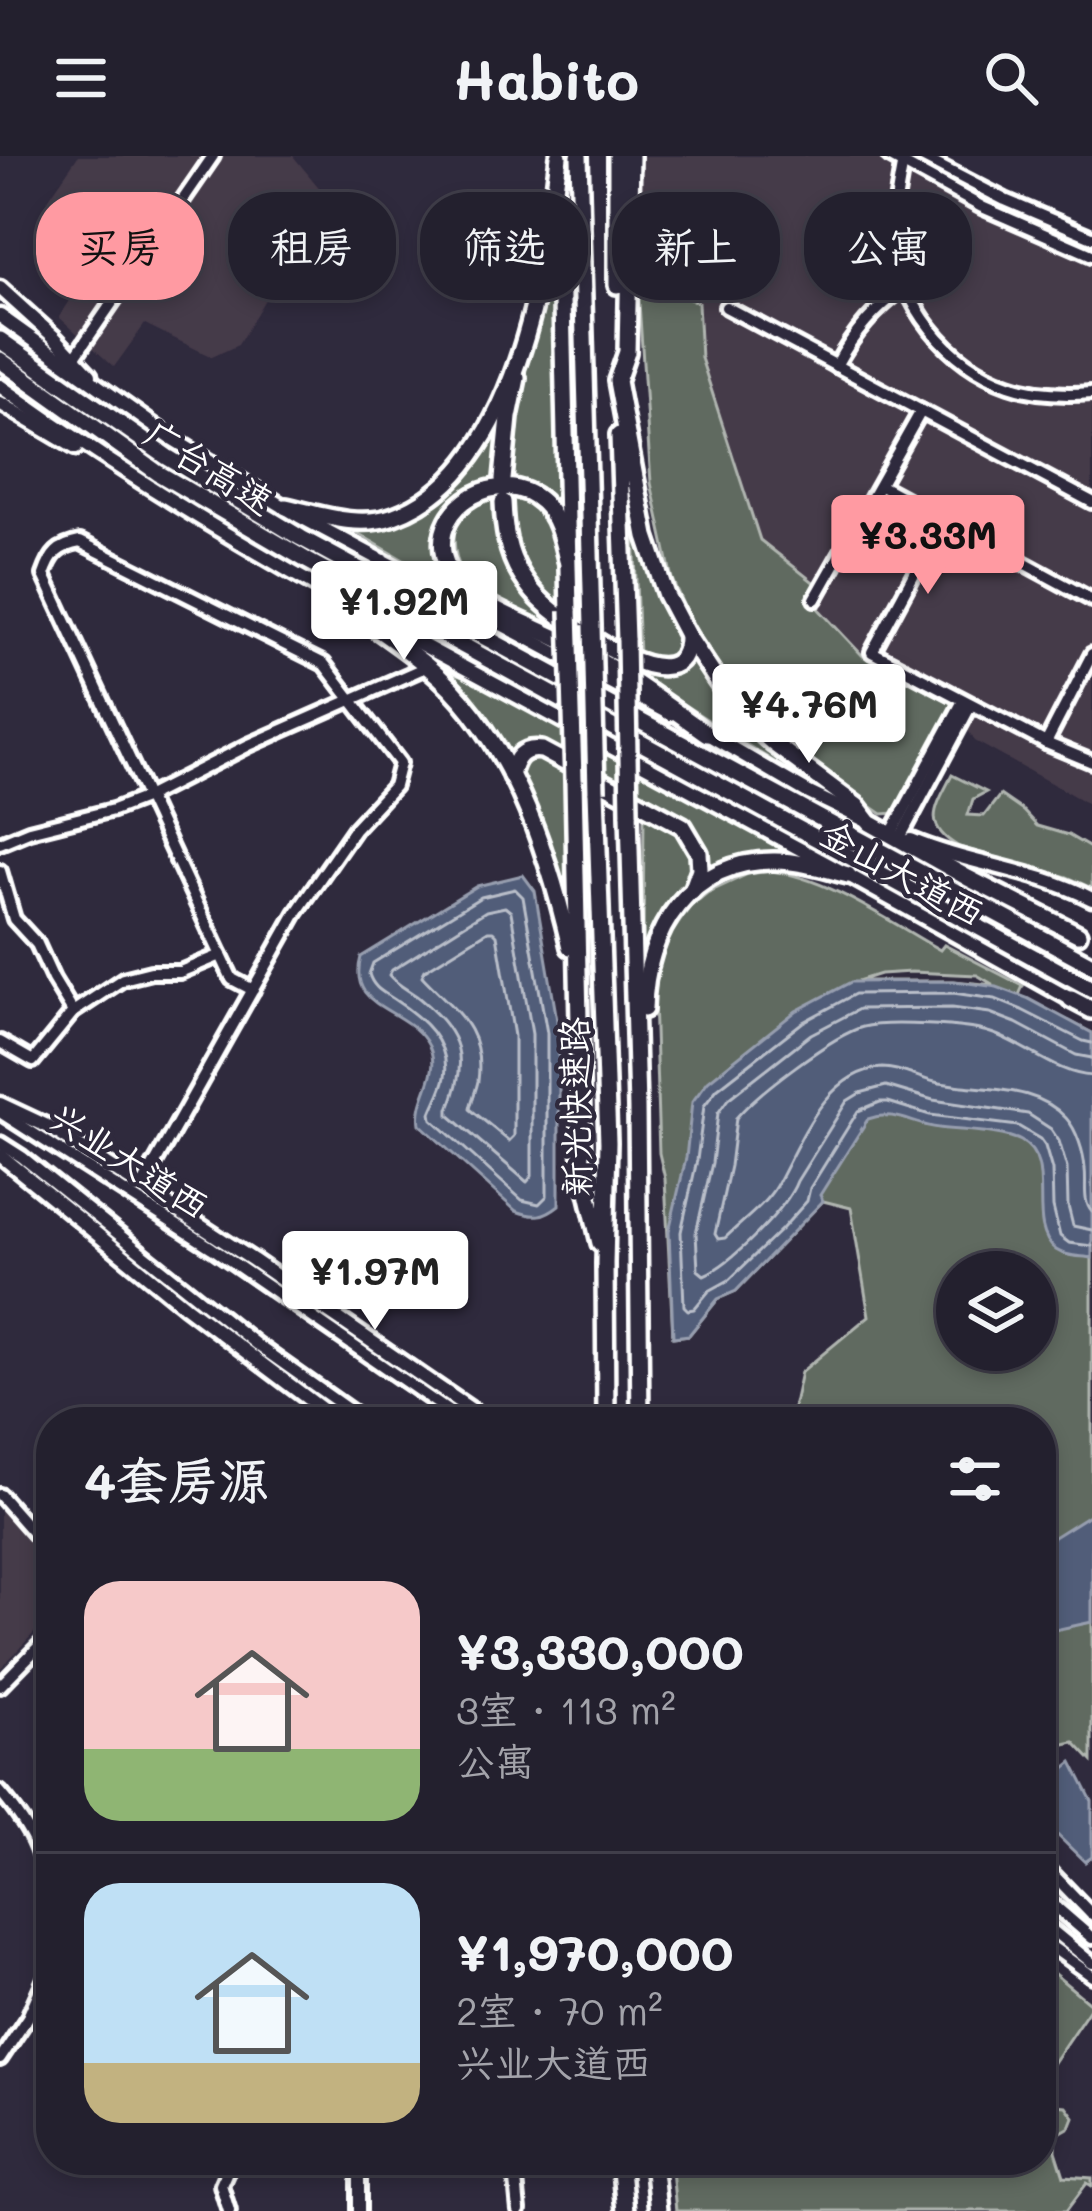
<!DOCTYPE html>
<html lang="zh">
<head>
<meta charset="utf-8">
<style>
	:root { --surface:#23202e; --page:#2b2836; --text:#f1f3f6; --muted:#a3a3aa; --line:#403e4a; --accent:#ff9aa2 }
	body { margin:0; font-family:Mali,"LXGW WenKai TC",sans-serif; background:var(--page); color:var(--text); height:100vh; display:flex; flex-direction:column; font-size:45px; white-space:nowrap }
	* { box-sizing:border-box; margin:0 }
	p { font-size:39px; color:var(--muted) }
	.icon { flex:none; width:66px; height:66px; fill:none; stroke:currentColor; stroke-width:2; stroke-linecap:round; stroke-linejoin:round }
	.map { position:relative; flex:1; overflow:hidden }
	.sheet { position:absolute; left:36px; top:1251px; width:1020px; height:768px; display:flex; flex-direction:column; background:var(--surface); border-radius:48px; box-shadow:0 6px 18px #0003,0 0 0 3px var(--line) }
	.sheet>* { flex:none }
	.top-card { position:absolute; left:36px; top:36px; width:1020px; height:108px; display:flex; gap:24px }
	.buttons { position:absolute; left:936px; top:1095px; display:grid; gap:24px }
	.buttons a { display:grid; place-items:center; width:120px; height:120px; border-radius:50%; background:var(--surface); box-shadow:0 6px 18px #0003,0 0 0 3px var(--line); font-size:60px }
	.price { position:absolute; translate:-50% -102px; padding:0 27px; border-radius:12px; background:#fff; color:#222; font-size:39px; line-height:78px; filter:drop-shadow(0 3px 6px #0008) }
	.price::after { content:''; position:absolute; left:50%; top:72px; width:36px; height:27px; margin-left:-18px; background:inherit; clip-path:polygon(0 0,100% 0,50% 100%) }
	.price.active { background:var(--accent); color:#111 }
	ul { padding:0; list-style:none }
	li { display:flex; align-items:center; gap:36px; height:300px; padding:0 48px }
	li+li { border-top:3px solid var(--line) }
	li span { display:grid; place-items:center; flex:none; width:336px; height:240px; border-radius:36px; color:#555 }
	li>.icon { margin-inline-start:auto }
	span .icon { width:144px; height:144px; fill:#fffc; stroke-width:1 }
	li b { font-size:51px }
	h2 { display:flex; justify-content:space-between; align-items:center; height:144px; padding:0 48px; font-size:51px }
	.chip { padding:0 42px; border-radius:48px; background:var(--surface); box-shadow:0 6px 18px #0003,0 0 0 3px var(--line); font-size:42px; line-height:108px }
	.chip.active { background:var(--accent); color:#111 }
	header { display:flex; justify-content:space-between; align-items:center; height:156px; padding:0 48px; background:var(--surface); font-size:54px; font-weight:700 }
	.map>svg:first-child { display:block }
	.built { fill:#453a49 }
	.green { fill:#606b60; stroke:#b0b5b0; stroke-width:3; fill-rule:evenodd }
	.water { fill:#515d79; stroke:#979eaf; stroke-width:3 }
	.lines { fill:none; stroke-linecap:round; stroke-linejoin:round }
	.shore { stroke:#b9bec9; stroke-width:3 }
	.minor-casing { stroke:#fff; stroke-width:20 }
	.major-casing { stroke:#fff; stroke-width:21 }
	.highway-casing { stroke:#fff; stroke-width:24 }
	.minor { stroke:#2f2a3d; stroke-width:10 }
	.major { stroke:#2f2a3d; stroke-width:12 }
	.highway { stroke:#2f2a3d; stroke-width:15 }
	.highway-bridge-casing { stroke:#fff; stroke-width:24; stroke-linecap:butt }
	.highway-bridge { stroke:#2f2a3d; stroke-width:15 }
	.labels { text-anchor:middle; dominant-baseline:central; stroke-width:9; stroke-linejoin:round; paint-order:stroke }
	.street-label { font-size:36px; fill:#fff; stroke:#2f2a3d }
</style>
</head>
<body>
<header><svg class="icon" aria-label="menu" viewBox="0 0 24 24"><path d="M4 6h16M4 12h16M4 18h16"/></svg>Habito<svg class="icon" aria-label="search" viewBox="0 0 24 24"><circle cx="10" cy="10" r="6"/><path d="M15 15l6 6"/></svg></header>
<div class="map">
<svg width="1092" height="2055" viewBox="0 0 1092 2055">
	<rect width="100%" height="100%" fill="#2f2a3d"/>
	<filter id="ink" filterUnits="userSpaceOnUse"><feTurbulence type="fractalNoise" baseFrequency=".00833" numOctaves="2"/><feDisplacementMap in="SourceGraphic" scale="24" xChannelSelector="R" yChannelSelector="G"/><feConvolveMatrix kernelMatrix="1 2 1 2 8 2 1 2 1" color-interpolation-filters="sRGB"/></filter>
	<g filter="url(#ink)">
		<g class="built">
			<polygon points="78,0 293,0 326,40 238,189 212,201 145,168 114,211 59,161 101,99 47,45"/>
			<polygon points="639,0 875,0 977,57 1053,91 1092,105 1092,650 975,585 950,547 863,500 814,448 810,438 815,428 760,384 701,202 698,148 637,116 640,58"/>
			<polygon points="0,1335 51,1391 51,1459 0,1513"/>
		</g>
		<g class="green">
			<polygon points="549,111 554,111 558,359 507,326 511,272"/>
			<polygon points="637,116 698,147 701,202 760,384 816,428 810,438 814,448 863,500 951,547 950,556 896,657 882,658 784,590 735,532 691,467 672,423 651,327"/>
			<path d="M503,262L494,323L474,332L463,342L446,394L464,439L352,374L353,371C366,370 380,369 392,367C443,356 479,304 503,262Z"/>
			<path d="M508,336C564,351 560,402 560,450C520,433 507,376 508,336Z"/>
			<path d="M498,337L499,367L518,426L649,516C671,520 682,515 692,496L798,613L794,618C717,571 643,520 564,476C534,459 488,451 467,423C451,401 447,364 472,347C479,343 490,340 498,337Z"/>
			<polygon points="633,349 682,479 680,497 662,506 639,500"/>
			<polygon points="442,514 473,524 801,702 702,721 701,688 538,588 510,603 475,550"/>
			<polygon points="538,597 565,611 568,761 518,622 521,603"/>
			<path d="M952,619L986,636L973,643L968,659L984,660L1000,639L1023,655L1037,670L1068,679L1092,693V732L1067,721L959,691C921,669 936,651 952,619Z"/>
			<path d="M644,652C729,702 690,729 647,794L643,795Z"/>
			<path d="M770,715C825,720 890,766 940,794L944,789L1023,830L1019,839L1092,877V1605L1074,1586L1041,1593V1266H790L801,1216L869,1160L851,1052L823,1045L736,1135L718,1143L689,1179L673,1181L665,1023L659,997L654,843L660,802L672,776L690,751L707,737L748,718ZM911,816L977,819L994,829L954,825H858L880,818ZM957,1116H1035V1194H957Z"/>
			<polygon points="1041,1807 1092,1849 1052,1908 1041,1918"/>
			<polygon points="1041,1948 1066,1950 1074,1961 1070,1971 1056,1979 1056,1995 1064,2020 1092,2022 1092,2030 1087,2027 1066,2055 676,2055 671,2004 1041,2004"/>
		</g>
		<g class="water">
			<path d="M523,719L535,735L559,876V1049C544,1061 535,1062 516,1055L420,968C415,939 446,915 426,885C401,849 347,853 361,801L477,730Z"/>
			<path d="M954,825L997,831L1027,842L1092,877V1102C1081,1100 1066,1101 1056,1094C1024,1069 1059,1006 1021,985C1002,975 961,975 939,972C911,969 896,953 868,963L820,1039L823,1045L736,1135L718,1143L689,1179L673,1181L669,1075L686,1002L692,946L708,925L796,855L851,826Z"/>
			<polygon points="1092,1357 1092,1466 1041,1477 1041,1389"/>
			<polygon points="1072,1606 1092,1645 1092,1701 1085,1706 1041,1663 1041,1631"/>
		</g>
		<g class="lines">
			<g class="shore">
				<path d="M515,733L523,741L547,877V1040L539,1048L522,1044L432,963L431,957C435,946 443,933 445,921C451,886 421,861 395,844C383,836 373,832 369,818L373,807L481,741Z"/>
				<path d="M505,751L511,756L532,878V1020L527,1026L449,959V953C469,903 462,877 419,842C409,834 397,829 389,819L392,814L486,755Z"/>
				<path d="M488,775H493L497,779L514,880V980L509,985L470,953C472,943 476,935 478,925C485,870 453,854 422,820L425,814Z"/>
				<polyline points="1092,887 1083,885 1022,854 995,843 953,837 855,838 803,866 717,933 704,950 697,1004 681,1076 684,1150 688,1154 694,1153 709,1135 729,1124 782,1073 807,1045 810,1032 858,955 880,946 888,946 930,959 1018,970 1040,983 1045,990 1052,1014 1053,1051 1060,1080 1069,1087 1092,1090"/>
				<path d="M1092,902L1076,899L1016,867L990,857L952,852L859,853L811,878L728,943L718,957L712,1007L696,1077L698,1114L704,1119C731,1108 787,1052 797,1025L847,945L860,937L886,930L933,944L1028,958L1051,973L1059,985L1067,1012L1068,1050L1073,1070L1092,1074"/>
				<path d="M1092,920C1056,918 1025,888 991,877C969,869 885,865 863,871C833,879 757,937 736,962L730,1010L715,1078L718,1083L725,1082C741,1066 765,1049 776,1030C800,987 825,915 882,912C901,912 918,922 935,926C944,928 954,929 963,930C999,934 1039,933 1066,962C1077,974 1084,997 1085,1013C1087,1029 1082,1045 1092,1056"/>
			</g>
			<g class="minor-casing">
				<g id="minor">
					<polyline points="889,0 982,51 1092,99"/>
					<path d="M904,0C899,28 893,54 895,83C899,148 948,208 1009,229C1034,238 1065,239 1092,237"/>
					<polyline points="920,0 1005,44 1092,81"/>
					<polyline points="726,151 1092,346"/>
					<polyline points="72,205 213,0"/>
					<path d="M836,210C854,176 875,153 906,130"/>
					<polyline points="881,330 1092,444"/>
					<polyline points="943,364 872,496 1046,587 1092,498"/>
					<polyline points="815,443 921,255"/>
					<polyline points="1046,587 1092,606"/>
					<polyline points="892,676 963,545"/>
					<polyline points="901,680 971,549"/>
					<polyline points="0,687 29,675 113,654 147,641 249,589 428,510"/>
					<polyline points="0,715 14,763 37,788 53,823 73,856 123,823 151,816 180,816 221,799"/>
					<polyline points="0,886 33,905 73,856"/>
					<polyline points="0,956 212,1092 464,1266"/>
					<polyline points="0,987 22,1001 257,1189 366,1266"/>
					<path d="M141,1032L296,757L355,672L394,630L400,607L324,508L80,386C58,390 51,398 44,419L232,823L253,834"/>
					<polyline points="0,1339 51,1397"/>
					<polyline points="0,1530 51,1478"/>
					<path d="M0,1636C36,1678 44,1701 51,1756"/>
					<polyline points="1041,1706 1092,1759"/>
					<polyline points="1041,1738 1092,1782"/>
					<polyline points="1041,1765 1092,1807"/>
					<polyline points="1041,1783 1092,1820"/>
					<polyline points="0,1903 28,1861 47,1818 51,1779"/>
					<polyline points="359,2004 359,2055"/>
					<polyline points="514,2004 519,2055"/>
					<polyline points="229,2055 221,2029 232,2004"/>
				</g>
			</g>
			<g class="major-casing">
				<g id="major">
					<polyline points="0,132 54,181 90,219"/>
					<polyline points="0,160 171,282 299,360 670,558"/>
					<path d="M0,230C109,308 222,378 339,443"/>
					<polyline points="0,247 76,292"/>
					<polyline points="367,459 848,719 1076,846"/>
					<polyline points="704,576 809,637 865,664"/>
					<path d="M911,684C970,709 1034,713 1092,743"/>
					<polyline points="0,948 49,971 253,1104 489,1266"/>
					<polyline points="0,999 185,1150 339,1266"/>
				</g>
			</g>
			<g class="highway-casing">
				<g id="highway">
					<polyline points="579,0 592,469"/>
					<polyline points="617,0 617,129"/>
					<polyline points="631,0 627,196 617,225 646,380 666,439 687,479 722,532 752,568 774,588 857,650 870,667 968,722 1078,778"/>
					<polyline points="560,57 569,455"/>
					<polyline points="0,184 167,301 301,382 1092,809"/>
					<polyline points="0,204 158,317 308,405 1092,833"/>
					<polyline points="619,279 626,484"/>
					<polyline points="503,323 509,261 517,222"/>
					<path d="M503,346C504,372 507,396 521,419C528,430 536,440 545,448C568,469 689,557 687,479"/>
					<path d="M286,351C321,359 359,373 394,360C517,316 546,112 559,0"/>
					<path d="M567,404C562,383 558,361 542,346C502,309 431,348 444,401C447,413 454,424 463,432C489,455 544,474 577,492C623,517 665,548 707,578"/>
					<path d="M331,439C362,464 396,484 427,510C509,577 547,691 570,791"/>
					<path d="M511,620C515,602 522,591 542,594L683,670L699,697L700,713L692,735"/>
					<polyline points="574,624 582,1011 600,1087"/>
					<polyline points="596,635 608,986 605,1107 606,1266"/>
					<polyline points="629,657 637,952 640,1266"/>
					<polyline points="1071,843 1092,854"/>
					<path d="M644,853C645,774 690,704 775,705C800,705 824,713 848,719"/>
					<polyline points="620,2004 625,2055"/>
					<polyline points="653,2004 658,2055"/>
				</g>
			</g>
			<use href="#minor" class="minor"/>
			<use href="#major" class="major"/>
			<use href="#highway" class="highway"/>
			<g class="highway-bridge-casing">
				<g id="highway-bridge">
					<polyline points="569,455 574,624"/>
					<polyline points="592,469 596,635"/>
					<polyline points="626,484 629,657"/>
				</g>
			</g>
			<use href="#highway-bridge" class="highway-bridge"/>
		</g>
	</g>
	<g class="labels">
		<g class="street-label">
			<text transform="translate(210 310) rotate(32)">广台高速</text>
			<text transform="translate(903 716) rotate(29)">金山大道西</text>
			<text transform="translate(574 951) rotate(-91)">新光快速路</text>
			<text transform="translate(130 1004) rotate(33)">兴业大道西</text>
		</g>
	</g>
</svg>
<div class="buttons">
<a><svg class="icon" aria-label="layers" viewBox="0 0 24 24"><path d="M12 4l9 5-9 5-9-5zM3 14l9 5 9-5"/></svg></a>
</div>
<b class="price active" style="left:928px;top:441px">¥3.33M</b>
<b class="price" style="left:404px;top:507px">¥1.92M</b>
<b class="price" style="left:809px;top:610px">¥4.76M</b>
<b class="price" style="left:375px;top:1177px">¥1.97M</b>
<div class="top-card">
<a class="chip active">买房</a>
<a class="chip">租房</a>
<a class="chip">筛选</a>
<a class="chip">新上</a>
<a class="chip">公寓</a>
</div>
<section class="sheet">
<h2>4套房源<svg class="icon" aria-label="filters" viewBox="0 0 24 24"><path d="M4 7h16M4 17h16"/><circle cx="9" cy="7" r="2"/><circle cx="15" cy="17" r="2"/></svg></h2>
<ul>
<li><span style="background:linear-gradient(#f6c9c9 70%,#8fb573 0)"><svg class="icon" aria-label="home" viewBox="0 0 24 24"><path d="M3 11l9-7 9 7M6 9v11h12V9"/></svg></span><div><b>¥3,330,000</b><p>3室 · 113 m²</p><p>公寓</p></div></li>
<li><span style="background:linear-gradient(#bfe0f5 75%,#c2b280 0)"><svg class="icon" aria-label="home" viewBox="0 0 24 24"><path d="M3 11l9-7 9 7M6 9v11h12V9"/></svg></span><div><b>¥1,970,000</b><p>2室 · 70 m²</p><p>兴业大道西</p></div></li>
</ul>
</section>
</div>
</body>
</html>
